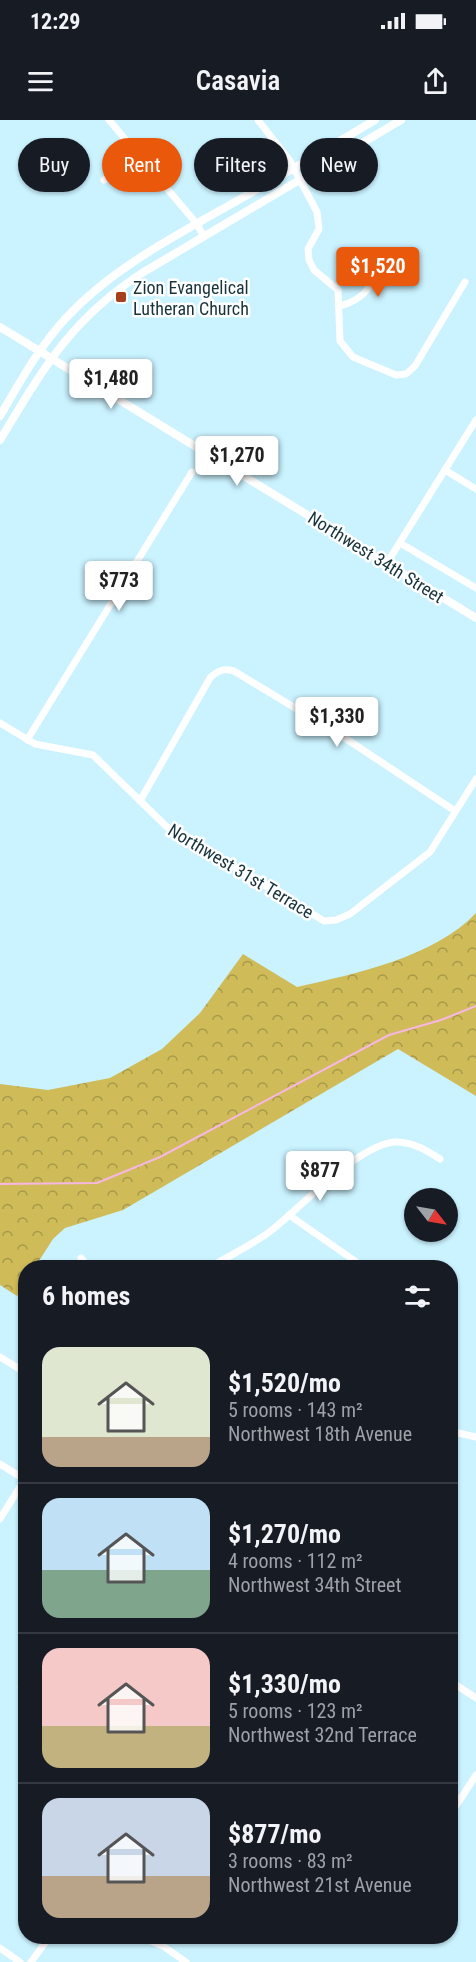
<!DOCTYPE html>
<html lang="en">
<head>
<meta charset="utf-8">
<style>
	:root { --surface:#171b24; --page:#242831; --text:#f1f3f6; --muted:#9ea1a6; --line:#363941; --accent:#ea580c }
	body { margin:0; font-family:"Roboto Condensed",sans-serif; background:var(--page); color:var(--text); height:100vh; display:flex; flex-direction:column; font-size:22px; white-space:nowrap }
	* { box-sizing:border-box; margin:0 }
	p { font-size:20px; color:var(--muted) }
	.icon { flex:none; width:33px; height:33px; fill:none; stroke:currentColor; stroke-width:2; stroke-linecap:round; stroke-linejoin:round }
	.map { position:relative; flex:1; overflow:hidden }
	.side { position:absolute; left:18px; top:1140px; width:440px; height:684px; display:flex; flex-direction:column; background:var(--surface); border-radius:24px; box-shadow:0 2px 4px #0004 }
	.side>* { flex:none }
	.guide { position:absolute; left:18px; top:18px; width:441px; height:54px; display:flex; gap:12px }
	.needle { width:39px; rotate:121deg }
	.controls { position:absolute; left:404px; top:1068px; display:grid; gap:12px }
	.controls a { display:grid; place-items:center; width:54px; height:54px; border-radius:50%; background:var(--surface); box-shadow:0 2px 4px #0004; font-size:30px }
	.price { position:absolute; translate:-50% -51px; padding:0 14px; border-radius:6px; background:#fff; color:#222; font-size:20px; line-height:39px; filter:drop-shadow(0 2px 3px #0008) }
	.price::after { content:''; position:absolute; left:50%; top:36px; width:18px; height:14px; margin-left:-9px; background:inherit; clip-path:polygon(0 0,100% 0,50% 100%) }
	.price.on { background:var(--accent); color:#fff }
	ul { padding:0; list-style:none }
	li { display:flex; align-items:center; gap:18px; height:150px; padding:0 24px }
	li+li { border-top:2px solid var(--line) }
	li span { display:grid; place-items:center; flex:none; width:168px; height:120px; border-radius:18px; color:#555 }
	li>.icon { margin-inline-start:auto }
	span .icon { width:72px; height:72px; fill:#fffc; stroke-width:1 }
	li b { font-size:26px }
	h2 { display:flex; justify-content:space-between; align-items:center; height:72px; padding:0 24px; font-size:26px }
	.tag { padding:0 21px; border-radius:27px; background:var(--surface); box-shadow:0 2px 4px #0004; font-size:21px; line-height:54px }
	.tag.on { background:var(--accent); color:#fff }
	.status { display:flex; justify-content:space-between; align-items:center; height:42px; padding:0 30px; background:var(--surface); direction:ltr }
	.status svg { height:16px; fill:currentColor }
	header { display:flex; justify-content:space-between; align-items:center; height:78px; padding:0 24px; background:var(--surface); font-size:27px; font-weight:600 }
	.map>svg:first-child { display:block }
	.forest { fill:url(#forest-crowns) }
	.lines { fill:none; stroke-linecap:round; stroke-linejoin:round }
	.stream { stroke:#f6b7e2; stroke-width:2 }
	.minor { stroke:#fff; stroke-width:7 }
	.major { stroke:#fff; stroke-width:8 }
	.poi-dot { fill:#a63f1b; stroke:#fff; stroke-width:2 }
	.labels { text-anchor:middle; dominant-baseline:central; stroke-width:5; stroke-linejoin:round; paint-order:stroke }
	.poi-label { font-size:18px; fill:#17343c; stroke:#fff; text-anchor:start }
	.street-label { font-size:18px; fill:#17343c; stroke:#fff }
</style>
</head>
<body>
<div class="status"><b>12:29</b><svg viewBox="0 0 49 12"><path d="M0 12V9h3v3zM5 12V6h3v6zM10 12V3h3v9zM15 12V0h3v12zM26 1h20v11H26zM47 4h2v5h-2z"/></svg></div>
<header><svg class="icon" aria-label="menu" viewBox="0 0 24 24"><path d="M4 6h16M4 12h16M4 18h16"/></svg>Casavia<svg class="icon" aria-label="share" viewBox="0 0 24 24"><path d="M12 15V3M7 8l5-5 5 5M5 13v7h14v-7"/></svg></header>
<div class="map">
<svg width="476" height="1842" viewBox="0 0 476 1842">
	<defs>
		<pattern id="forest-crowns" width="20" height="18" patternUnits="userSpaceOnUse" patternTransform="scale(1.5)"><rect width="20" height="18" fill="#cfbb58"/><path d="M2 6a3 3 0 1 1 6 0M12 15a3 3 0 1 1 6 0" fill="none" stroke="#a7994a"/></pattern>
	</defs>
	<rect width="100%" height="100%" fill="#caf2ff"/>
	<path class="forest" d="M476,793V976L398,929L123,1090L65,1108L53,1119L35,1147L26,1148L25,1163L17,1176L0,1165V964L48,970L110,958L162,929L200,893L243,834L297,867C354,854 435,837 476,793Z"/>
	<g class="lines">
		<polyline class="stream" points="0,1064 97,1063 160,1037 389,915 441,900 476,886"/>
		<g class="minor">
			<polyline points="109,0 197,104 204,117"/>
			<polyline points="258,0 290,41 317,92 319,109 308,129 309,140 314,150 338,170 340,221 353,237 396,255 406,254 415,246 465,162"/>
			<polyline points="104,60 136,32"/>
			<path d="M339,186C368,180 374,161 383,135"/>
			<polyline points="445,350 476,369"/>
			<polyline points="400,423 476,468"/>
			<polyline points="387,443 476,300"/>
			<polyline points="0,603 35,624 93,635 167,707 324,801 336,800 350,794 430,732 476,659"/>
			<polyline points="27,620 192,352"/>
			<path d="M140,681L210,558C217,551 223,548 234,551L348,620L455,691"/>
			<polyline points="289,1095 365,1148"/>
			<polyline points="81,1138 89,1148"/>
			<path d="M209,1148C228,1136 250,1126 268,1113C298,1091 360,1021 398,1022C415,1023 426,1030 440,1039"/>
			<polyline points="0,1237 26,1253"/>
			<polyline points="450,1311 476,1317"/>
			<polyline points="0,1344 24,1359"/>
			<polyline points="0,1399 26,1357"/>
			<polyline points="26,1552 21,1567 26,1579"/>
			<polyline points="450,1561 476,1578"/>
			<polyline points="450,1695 476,1655"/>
			<polyline points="65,1816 81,1819 98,1816"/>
			<polyline points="139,1816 163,1826 186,1842"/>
			<polyline points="0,1828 20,1842"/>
			<polyline points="31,1842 50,1816"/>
		</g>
		<g class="major">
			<polyline points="0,207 476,498"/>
			<path d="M0,296C20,262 39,227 66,198C114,146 181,113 242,78C287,53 331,26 375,0"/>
			<path d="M0,320C43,249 70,200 142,153L401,0"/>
		</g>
	</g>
	<rect class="poi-dot" x="115" y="171" width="12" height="12" rx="3"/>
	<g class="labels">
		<g class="poi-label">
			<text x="133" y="167">Zion Evangelical<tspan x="133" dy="21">Lutheran Church</tspan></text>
		</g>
		<g class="street-label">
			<text transform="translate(376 437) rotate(32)">Northwest 34th Street</text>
			<text transform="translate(241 751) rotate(31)">Northwest 31st Terrace</text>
		</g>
	</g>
</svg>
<div class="controls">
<a><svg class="needle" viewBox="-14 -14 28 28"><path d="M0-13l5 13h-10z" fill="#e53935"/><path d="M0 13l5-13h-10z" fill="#9ea1a6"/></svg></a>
</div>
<b class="price on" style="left:378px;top:178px">$1,520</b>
<b class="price" style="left:111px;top:290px">$1,480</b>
<b class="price" style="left:237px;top:367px">$1,270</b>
<b class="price" style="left:119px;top:492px">$773</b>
<b class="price" style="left:337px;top:628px">$1,330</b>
<b class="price" style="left:320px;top:1082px">$877</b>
<div class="guide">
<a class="tag">Buy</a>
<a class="tag on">Rent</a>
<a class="tag">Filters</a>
<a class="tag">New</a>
</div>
<section class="side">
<h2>6 homes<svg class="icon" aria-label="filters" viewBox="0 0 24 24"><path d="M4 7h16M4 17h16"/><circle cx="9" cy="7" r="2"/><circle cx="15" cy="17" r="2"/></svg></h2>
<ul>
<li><span style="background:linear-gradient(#dfe7d0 75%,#b9a48a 0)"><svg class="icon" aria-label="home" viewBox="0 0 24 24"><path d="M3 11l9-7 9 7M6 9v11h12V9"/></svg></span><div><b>$1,520/mo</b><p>5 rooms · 143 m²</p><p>Northwest 18th Avenue</p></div></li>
<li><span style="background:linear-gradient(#bfe0f5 60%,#7fa58c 0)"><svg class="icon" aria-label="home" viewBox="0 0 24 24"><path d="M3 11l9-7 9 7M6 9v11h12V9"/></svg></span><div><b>$1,270/mo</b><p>4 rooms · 112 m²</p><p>Northwest 34th Street</p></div></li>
<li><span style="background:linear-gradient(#f6c9c9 65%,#c2b280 0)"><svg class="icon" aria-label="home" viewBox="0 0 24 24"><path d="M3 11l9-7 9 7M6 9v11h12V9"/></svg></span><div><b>$1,330/mo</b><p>5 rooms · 123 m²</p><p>Northwest 32nd Terrace</p></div></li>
<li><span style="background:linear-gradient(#c9d6e8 65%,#b9a48a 0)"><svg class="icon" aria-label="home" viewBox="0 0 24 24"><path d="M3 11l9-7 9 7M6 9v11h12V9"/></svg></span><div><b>$877/mo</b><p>3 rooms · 83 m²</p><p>Northwest 21st Avenue</p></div></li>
</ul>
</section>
</div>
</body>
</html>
